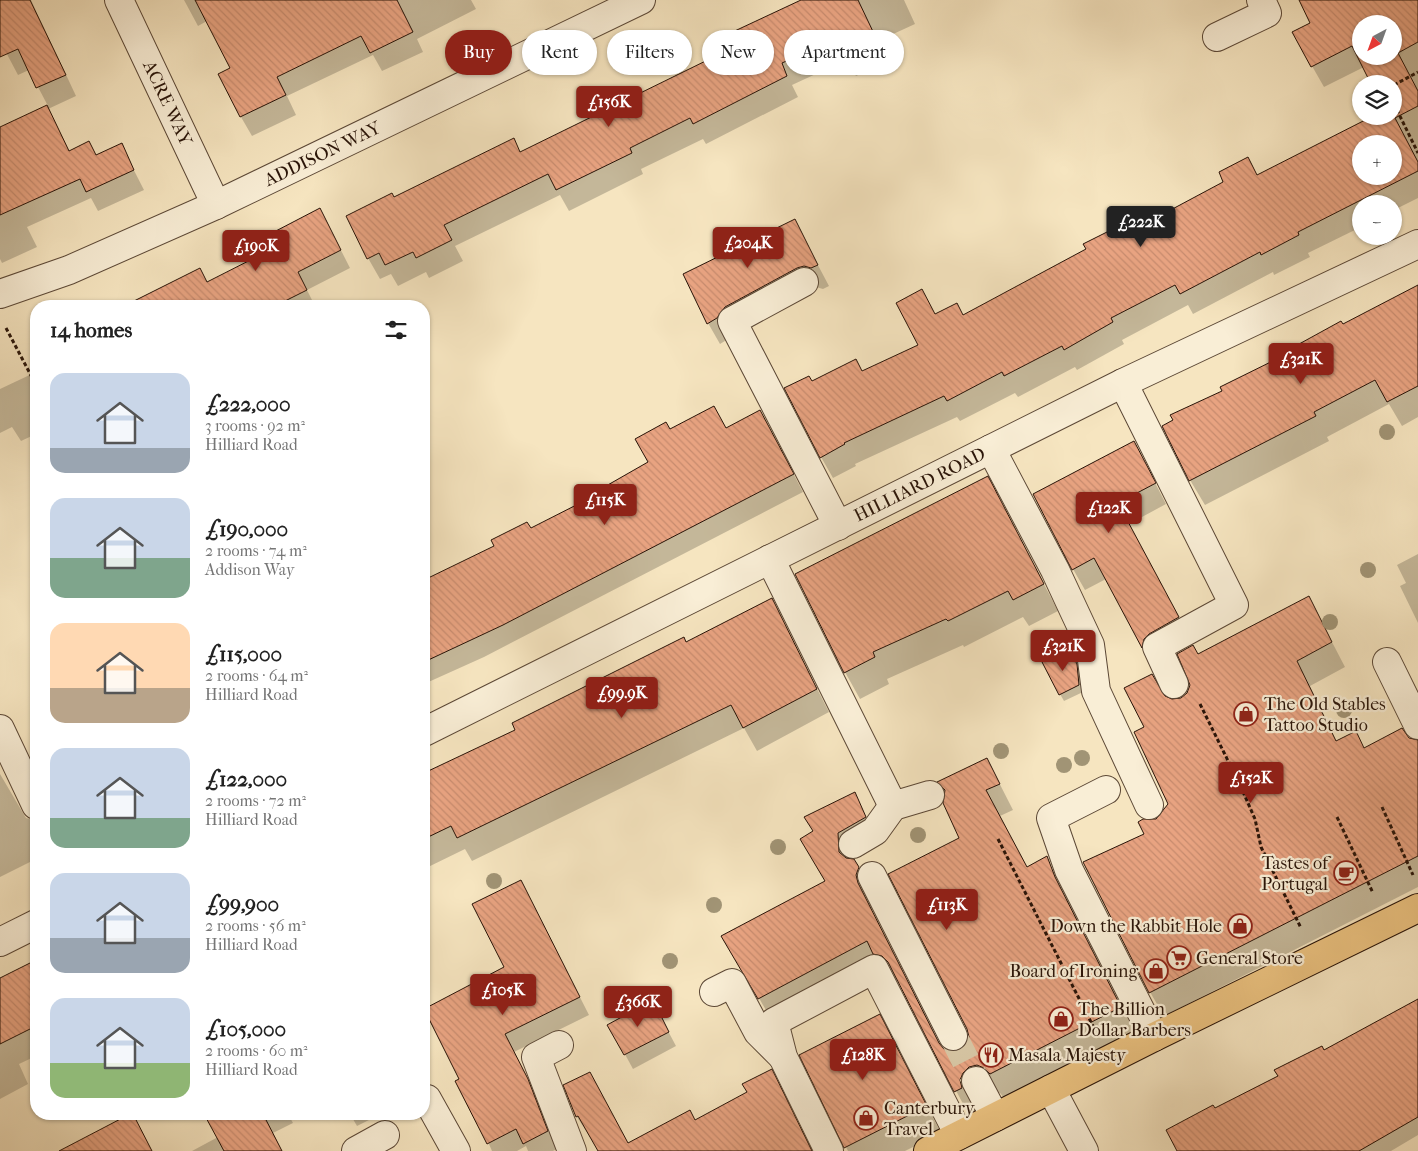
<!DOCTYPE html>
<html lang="en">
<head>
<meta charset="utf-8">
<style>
	:root { --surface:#fff; --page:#f2f2f2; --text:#222; --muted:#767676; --accent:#8f2418 }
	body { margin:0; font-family:"IM FELL French Canon",serif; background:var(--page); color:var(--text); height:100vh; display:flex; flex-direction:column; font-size:19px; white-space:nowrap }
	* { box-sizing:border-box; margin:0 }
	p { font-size:16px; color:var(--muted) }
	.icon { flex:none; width:28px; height:28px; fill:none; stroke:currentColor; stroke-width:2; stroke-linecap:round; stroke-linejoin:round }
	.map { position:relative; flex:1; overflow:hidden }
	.details { position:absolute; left:30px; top:300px; width:400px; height:820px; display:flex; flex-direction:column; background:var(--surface); border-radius:20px; box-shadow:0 1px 4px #0004 }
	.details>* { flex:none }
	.guide { position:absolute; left:445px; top:30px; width:475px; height:45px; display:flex; gap:10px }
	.needle { width:32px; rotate:221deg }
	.controls { position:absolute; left:1352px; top:15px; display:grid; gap:10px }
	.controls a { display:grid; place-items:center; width:50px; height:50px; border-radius:50%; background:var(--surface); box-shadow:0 1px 4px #0004; font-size:25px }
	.price { position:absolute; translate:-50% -42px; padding:0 11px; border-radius:5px; background:var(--accent); color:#fff; font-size:16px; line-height:32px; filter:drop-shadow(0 1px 2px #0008) }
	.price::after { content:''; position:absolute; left:50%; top:30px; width:15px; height:11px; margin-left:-8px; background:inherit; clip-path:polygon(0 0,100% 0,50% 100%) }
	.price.on { background:#222; color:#fff }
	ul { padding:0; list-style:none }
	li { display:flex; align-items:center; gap:15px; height:125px; padding:0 20px }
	li span { display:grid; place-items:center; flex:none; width:140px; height:100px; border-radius:15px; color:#555 }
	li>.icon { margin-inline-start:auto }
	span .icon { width:60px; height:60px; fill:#fffc; stroke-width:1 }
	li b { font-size:21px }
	h2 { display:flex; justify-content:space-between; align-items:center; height:60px; padding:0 20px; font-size:21px }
	.tag { padding:0 18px; border-radius:22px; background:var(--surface); box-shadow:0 1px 4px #0004; font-size:18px; line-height:45px }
	.tag.on { background:var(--accent); color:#fff }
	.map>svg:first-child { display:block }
	.shadow { fill:#0003; fill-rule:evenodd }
	.building { fill:url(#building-back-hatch); stroke:#291408; fill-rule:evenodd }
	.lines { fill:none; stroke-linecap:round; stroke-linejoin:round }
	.minor-tunnel { stroke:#d7c6a4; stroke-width:28; stroke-dasharray:28 14; stroke-linecap:butt }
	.minor-casing { stroke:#5c4836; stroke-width:30 }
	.major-casing { stroke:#291408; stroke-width:30 }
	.path { stroke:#291408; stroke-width:3; stroke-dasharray:4 2.5; stroke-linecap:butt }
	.minor { stroke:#f9eed6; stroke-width:28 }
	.major { stroke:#ebc280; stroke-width:28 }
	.tree { fill:#a19475 }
	.labels { text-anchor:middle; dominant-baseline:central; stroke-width:4.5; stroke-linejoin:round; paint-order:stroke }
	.street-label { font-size:18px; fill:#291408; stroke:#f9eed6 }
	.poi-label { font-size:18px; fill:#291408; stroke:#f9eed6; text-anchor:start }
</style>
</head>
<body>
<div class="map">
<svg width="1418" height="1151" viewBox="0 0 1418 1151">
	<defs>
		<pattern id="building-back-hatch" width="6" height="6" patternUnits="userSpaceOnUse" patternTransform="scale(1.25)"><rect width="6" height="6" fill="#e8a381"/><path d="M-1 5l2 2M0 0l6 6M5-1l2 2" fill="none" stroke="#c78b6e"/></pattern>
	</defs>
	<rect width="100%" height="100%" fill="#f6e5c0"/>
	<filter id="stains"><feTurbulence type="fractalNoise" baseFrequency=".004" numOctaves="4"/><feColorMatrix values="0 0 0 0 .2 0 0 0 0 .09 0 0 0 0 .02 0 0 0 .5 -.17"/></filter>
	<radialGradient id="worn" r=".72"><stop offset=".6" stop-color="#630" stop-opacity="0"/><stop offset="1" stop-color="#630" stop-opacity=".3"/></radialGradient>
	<g class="shadow">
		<polygon points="0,0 31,0 76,96 48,109 70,152 96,156 121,145 144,190 98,211 91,198 27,227 37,247 2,263 0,259 0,128 48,106 29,70 18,75 0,41"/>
		<polygon points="184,0 471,0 476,9 417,39 423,52 382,71 373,55 287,96 296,115 252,136 241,117 232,69 207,21 198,26"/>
		<polygon points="804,0 904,0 915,24 878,41 888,61 856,76 846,60 792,85 798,97 706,144 703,139 641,169 643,174 569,211 560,195 455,246 463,261 429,278 426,272 398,286 391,274 380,279 368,258 394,198 513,139 521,153 732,49"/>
		<path d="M1300,0H1418V198L1394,210V204H1361V227L1308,253L1310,257L1274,275L1273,272L1193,314L1188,305L1122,340L1124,344L1077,370L1075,367L1018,397L1015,393L960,421L957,417L855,464L856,466L833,478L821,457L812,383L862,372L919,345L936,316H963L1135,230L1394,116V84L1364,67L1324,87L1312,66V23ZM1361,24H1394V56H1361ZM1361,144H1394V176H1361Z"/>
		<polygon points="320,209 350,268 307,290 315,306 165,306 157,291 200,269 208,283 280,247"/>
		<polygon points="794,220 829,286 823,289 816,287 809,289 720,344 708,323"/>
		<polygon points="1418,287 1418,417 1402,426 1389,404 1327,437 1329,441 1205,505 1190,480 1223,391"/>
		<polygon points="36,372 36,434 21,441 12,427 0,433 0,389"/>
		<polygon points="770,429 803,492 484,657 424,684 424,581 595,497 649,463 670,431"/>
		<polygon points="1134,442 1166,504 1129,524 1190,639 1154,666 1106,579 1085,590 1073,569"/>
		<polygon points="1002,504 1058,611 1029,626 1023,617 964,647 963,645 887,679 889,684 860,699 845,672"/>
		<polygon points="1418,554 1418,623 1400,586 1406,583 1397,565"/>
		<polygon points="1309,598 1345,667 1310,686 1337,742 1355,733 1364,749 1408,739 1418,742 1418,887 1164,1016 1150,992 1146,834 1170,805 1146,728 1165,698 1172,701 1182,699 1188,693 1198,655"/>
		<polygon points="771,599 829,712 757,751 744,728 472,861 465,849 424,869 424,775 517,731"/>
		<polygon points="1072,657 1080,672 1083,692 1064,701 1060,694"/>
		<polygon points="987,759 1013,810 1000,816 1027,868 1046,857 1135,1033 1005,1099 1000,1093 993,1091 975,1106 976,1114 970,1117 898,981 889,979 774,1024 723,936 827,882 814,832 854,794 880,843 850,860 853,861 873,894 871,901 872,910 942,1048 952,1053 960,1051 967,1045 970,1036 961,838 946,794 939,782"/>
		<polygon points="0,774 26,818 36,821 36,859 0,877"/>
		<polygon points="521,881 589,1015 514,1052 537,1098 557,1149 553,1151 528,1151 526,1146 517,1151 492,1151 461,1080 424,1010 505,967"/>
		<polygon points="36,961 36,1056 19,1064 28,1084 0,1099 0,979"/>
		<polygon points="1418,1000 1418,1135 1391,1151 1178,1151 1214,1109 1279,1077"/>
		<polygon points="660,1016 676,1046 633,1069 609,1025"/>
		<polygon points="894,1042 941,1133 905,1151 848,1151 846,1147"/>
		<polygon points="771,1071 813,1151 599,1151 577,1117 565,1086 628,1144 695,1121 748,1093"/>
		<polygon points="206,1114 288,1114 293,1123 273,1133 282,1151 192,1151 218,1137"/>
		<polygon points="350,1114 381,1114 357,1126"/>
	</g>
	<g class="building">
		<polygon points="0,0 30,0 66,75 36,88 18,49 0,57"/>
		<polygon points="195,0 397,0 413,32 370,53 361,36 277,77 286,95 240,117 218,74 230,68"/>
		<polygon points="801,0 858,0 877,40 843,56 835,39 782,63 787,76 693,124 690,118 630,148 632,153 556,190 548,174 444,225 452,240 416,258 413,252 385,265 379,253 367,259 346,216 392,193 394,197 514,138 520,152 730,49 724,36"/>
		<path d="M1299,0H1418V42L1398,53L1418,91V106L1395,118L1418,162V171L1298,232L1299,235L1261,255L1260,252L1180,294L1175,285L1111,318L1113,322L1064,350L1062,346L1004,376L1002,372L947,401L944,396L844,443L845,444L820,458L784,388L809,376L812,381L856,359L862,371L918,345L896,303L922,289L935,314L957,303L963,315L1086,249L1083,244L1131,220L1135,229L1223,182L1219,172L1248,157L1257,175L1373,116H1394V84H1371L1352,46L1311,67L1292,32L1310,23ZM1361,24H1394V56H1361ZM1361,144H1394V176H1361Z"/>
		<polygon points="47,105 69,151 89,141 96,155 122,143 134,170 86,192 80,179 0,215 0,127"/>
		<polygon points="320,208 341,250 298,272 307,290 275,306 124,306 200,268 207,282 278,246 272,233"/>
		<polygon points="795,219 818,265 811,268 804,266 797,268 725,307 717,318 707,324 683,274"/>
		<polygon points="1418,285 1418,386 1387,402 1375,380 1314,412 1316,416 1189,481 1162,426 1173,420 1170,415 1222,391 1220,387 1291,352 1290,349 1341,321 1343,324"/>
		<polygon points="714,406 726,428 760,410 794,474 503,625 424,662 424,580 494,546 491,540 527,522 531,528 594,496 592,494 648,462 635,439 666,422 670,429"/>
		<polygon points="1134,441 1156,483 1118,503 1179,617 1149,634 1144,639 1142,648 1094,558 1072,570 1033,494"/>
		<polygon points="988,476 1044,584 1013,600 1008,591 948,621 946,619 873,652 875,657 844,673 795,574"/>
		<polygon points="1309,596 1332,642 1297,661 1336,741 1356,731 1364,748 1402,728 1409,738 1418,740 1418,856 1149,993 1083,862 1144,834 1138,822 1143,819 1156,819 1168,804 1134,732 1144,727 1124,688 1152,674 1165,696 1172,699 1181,698 1187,693 1190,685 1177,654 1193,645 1198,654"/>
		<polygon points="772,598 817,689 743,728 731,705 457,838 451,826 424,839 424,773 515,730 512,723 684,637 686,642"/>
		<polygon points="1069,649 1077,664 1079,685 1059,695 1042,662"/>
		<polygon points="987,758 1000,784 986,790 1027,867 1047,856 1055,877 1121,1007 990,1074 984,1068 977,1065 969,1067 963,1073 960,1080 962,1088 954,1092 888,962 882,956 873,954 867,941 758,999 721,936 825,881 800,839 813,831 804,817 855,792 866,817 838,833 839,852 846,858 854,859 859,867 856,875 858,883 939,1043 944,1049 952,1052 960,1050 966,1044 969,1037 967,1029 888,874 959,838 943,803 945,790 937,782"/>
		<polygon points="521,880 580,997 505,1034 528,1079 548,1131 523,1144 516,1129 487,1144 455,1081 459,1079 424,1009 504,967 472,904"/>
		<polygon points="36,960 36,1026 0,1044 0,978"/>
		<polygon points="1418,999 1418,1117 1359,1151 1177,1151 1166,1130 1213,1105 1215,1108 1278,1076 1274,1070 1322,1046 1324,1050"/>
		<polygon points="653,1000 669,1032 624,1055 607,1025"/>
		<polygon points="880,1014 927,1106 844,1148 799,1055"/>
		<polygon points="772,1069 812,1151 598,1151 578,1116 576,1117 563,1085 590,1072 628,1143 690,1110 695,1120 747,1092 742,1084"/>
		<polygon points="130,1114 133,1114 152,1151 59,1151"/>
		<polygon points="204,1114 263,1114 282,1151 224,1151"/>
	</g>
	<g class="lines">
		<polyline class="minor-tunnel" points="953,1036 976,1081"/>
		<g class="minor-casing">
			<g id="minor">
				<path id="s1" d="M119,0L216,205"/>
				<polyline points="1217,37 1267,13 1261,0"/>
				<polyline points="804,282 732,321 838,526"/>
				<path id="s2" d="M0,294L69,270L216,205L641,0"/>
				<polyline points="1123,383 1234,605 1157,647 1174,684"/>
				<polyline points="991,449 1055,570 1090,645 1096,691 1149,805"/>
				<polyline points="770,559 893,806 930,795"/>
				<polyline points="1387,662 1418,725"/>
				<polyline points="0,729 36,805"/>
				<path id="s3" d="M424,732L1123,383L1418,244"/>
				<polyline points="1106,790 1051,818 1069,870 1154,1037"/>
				<polyline points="853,844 875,831 893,806"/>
				<polyline points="872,876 953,1036"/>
				<polyline points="0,942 36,924"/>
				<polyline points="714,992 732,983 758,1032 782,1056"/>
				<polyline points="559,1045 536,1057 572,1151"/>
				<polyline points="976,1081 995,1117"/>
				<polyline points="1051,1089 1084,1151"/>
				<polyline points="427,1099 456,1151"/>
				<polyline points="356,1151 385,1135"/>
				<polyline points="829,1151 783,1057 774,1022 874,969 959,1135"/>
			</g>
		</g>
		<g class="major-casing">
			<polyline id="major" points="928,1151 1154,1037 1418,908"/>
		</g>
		<g class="path">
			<polyline points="1394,85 1418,72"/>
			<polyline points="1394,104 1418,153"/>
			<polyline points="6,328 36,385"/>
			<polyline points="1200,704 1240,785 1255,819 1261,847 1301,928"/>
			<polyline points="1382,807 1413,875"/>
			<polyline points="1337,817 1373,893"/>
			<polyline points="998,839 1095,1030"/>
		</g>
		<use href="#minor" class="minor"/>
		<use href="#major" class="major"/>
	</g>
	<g class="tree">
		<circle cx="1387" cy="432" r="8"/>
		<circle cx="1368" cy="570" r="8"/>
		<circle cx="1330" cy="622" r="8"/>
		<circle cx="1344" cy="710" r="8"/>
		<circle cx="1001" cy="751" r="8"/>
		<circle cx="1082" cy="758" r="8"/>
		<circle cx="1064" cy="765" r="8"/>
		<circle cx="918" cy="835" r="8"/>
		<circle cx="778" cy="847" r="8"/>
		<circle cx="494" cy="881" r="8"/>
		<circle cx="714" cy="905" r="8"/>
		<circle cx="670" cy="961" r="8"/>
	</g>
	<defs>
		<g id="shop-ring" transform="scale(1.25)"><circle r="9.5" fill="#f9eed6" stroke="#8f2418" stroke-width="1.5"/><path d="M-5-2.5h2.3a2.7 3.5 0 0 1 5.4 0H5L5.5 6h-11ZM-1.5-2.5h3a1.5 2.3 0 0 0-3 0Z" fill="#8f2418"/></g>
		<g id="cafe-ring" transform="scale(1.25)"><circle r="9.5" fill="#f9eed6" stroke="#8f2418" stroke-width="1.5"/><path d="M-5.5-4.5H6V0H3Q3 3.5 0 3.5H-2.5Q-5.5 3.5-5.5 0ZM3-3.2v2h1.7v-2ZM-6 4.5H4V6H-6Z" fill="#8f2418"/></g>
		<g id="supermarket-ring" transform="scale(1.25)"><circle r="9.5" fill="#f9eed6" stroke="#8f2418" stroke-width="1.5"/><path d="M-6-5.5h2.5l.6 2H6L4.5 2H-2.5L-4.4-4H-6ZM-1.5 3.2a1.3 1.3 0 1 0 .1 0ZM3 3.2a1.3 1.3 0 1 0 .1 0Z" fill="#8f2418"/></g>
		<g id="restaurant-ring" transform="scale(1.25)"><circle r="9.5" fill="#f9eed6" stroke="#8f2418" stroke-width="1.5"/><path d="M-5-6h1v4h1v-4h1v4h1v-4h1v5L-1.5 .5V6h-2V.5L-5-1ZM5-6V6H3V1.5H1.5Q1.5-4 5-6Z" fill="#8f2418"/></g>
	</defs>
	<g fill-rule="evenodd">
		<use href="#shop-ring" x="1246" y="714"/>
		<use href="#cafe-ring" x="1346" y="873"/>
		<use href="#shop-ring" x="1240" y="926"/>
		<use href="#supermarket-ring" x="1179" y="958"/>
		<use href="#shop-ring" x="1156" y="971"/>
		<use href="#shop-ring" x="1061" y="1019"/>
		<use href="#restaurant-ring" x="991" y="1055"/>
		<use href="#shop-ring" x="866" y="1118"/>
	</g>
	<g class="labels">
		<g class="street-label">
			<text stroke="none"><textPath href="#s1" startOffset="114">ACRE WAY</textPath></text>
			<text stroke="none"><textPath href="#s2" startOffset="352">ADDISON WAY</textPath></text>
			<text stroke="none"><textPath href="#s3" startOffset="554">HILLIARD ROAD</textPath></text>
		</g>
		<g class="poi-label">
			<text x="1264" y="704">The Old Stables<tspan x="1264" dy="21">Tattoo Studio</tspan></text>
			<text x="1328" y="863" text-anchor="end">Tastes of<tspan x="1328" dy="21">Portugal</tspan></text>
			<text x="1222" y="926" text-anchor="end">Down the Rabbit Hole</text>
			<text x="1196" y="958">General Store</text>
			<text x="1138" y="971" text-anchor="end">Board of Ironing</text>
			<text x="1078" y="1009">The Billion<tspan x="1078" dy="21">Dollar Barbers</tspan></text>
			<text x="1008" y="1055">Masala Majesty</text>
			<text x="884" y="1108">Canterbury<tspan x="884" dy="21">Travel</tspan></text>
		</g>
	</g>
	<rect width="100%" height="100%" filter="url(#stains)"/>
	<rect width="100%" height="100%" fill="url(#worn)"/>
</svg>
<div class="controls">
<a><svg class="needle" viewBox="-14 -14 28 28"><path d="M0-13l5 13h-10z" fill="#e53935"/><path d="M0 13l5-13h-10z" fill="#767676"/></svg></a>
<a><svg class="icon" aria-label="layers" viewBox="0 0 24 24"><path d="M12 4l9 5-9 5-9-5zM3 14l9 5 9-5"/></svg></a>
<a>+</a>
<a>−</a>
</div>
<b class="price" style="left:609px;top:128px">£156K</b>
<b class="price on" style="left:1141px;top:248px">£222K</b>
<b class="price" style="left:748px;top:269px">£204K</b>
<b class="price" style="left:256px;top:272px">£190K</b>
<b class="price" style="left:1301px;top:385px">£321K</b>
<b class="price" style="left:605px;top:526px">£115K</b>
<b class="price" style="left:1109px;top:534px">£122K</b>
<b class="price" style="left:1063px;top:672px">£321K</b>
<b class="price" style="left:622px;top:719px">£99.9K</b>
<b class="price" style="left:1251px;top:804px">£152K</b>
<b class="price" style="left:947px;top:931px">£113K</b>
<b class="price" style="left:503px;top:1016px">£105K</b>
<b class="price" style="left:638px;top:1028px">£366K</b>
<b class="price" style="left:863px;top:1081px">£128K</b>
<div class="guide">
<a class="tag on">Buy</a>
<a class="tag">Rent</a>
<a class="tag">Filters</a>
<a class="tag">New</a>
<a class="tag">Apartment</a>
</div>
<section class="details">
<h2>14 homes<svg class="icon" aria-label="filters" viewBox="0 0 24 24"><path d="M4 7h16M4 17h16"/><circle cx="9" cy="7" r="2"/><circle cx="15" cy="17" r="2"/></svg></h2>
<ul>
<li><span style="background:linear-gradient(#c9d6e8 75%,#9aa5b1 0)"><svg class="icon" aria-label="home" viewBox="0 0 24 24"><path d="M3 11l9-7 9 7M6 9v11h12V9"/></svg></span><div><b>£222,000</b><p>3 rooms · 92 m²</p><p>Hilliard Road</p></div></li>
<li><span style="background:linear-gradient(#c9d6e8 60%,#7fa58c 0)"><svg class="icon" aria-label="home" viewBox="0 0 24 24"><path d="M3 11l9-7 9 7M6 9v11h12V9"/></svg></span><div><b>£190,000</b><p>2 rooms · 74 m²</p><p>Addison Way</p></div></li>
<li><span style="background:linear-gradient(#ffd9b3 65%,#b9a48a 0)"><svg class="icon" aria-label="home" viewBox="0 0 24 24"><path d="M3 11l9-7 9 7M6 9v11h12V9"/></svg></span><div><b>£115,000</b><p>2 rooms · 64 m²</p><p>Hilliard Road</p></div></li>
<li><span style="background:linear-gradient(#c9d6e8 70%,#7fa58c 0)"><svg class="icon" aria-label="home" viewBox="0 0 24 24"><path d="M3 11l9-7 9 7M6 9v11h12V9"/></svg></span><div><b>£122,000</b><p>2 rooms · 72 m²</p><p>Hilliard Road</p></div></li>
<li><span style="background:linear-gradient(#c9d6e8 65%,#9aa5b1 0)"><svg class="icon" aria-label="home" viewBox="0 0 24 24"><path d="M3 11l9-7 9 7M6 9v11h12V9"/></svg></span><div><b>£99,900</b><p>2 rooms · 56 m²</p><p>Hilliard Road</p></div></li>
<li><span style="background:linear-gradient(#c9d6e8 65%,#8fb573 0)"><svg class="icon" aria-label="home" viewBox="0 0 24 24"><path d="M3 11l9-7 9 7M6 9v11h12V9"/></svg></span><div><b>£105,000</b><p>2 rooms · 60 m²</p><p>Hilliard Road</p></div></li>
</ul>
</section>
</div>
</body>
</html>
